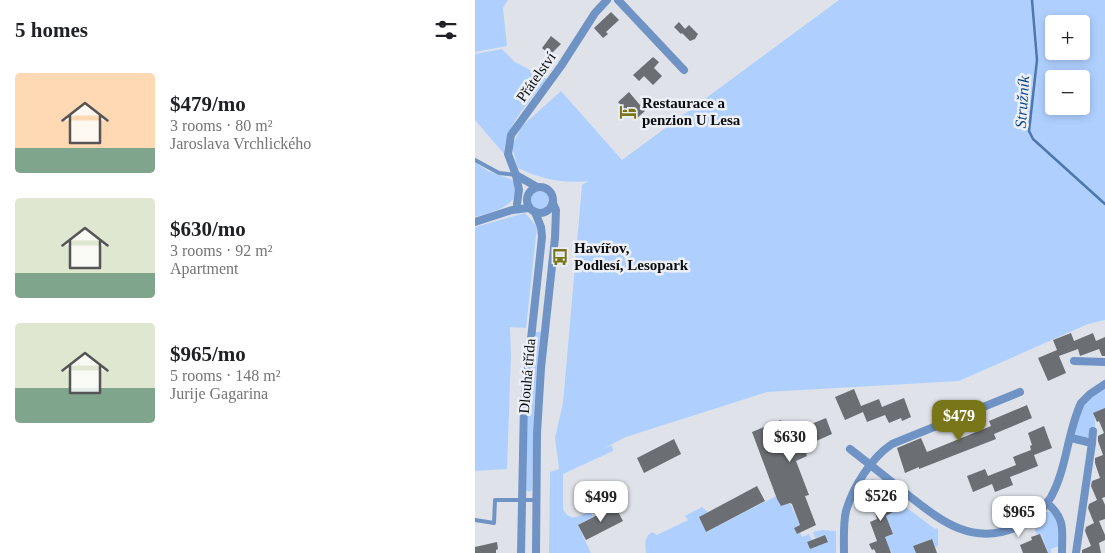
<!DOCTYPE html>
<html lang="en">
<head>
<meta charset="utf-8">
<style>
	:root { --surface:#fff; --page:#f6f6f6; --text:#202124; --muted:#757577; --accent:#79761a }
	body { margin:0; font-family:Georgia,serif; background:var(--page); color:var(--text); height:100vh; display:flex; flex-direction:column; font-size:19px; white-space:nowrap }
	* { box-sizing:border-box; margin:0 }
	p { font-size:16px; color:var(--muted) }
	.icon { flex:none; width:28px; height:28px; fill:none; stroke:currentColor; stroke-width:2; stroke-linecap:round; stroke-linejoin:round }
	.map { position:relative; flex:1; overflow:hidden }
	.drawer { display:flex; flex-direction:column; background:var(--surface); width:475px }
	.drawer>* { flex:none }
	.tools { position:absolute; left:570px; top:15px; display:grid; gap:10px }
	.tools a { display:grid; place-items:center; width:45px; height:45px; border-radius:5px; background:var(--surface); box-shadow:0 2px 8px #0003; font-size:25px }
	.price { position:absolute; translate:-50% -42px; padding:0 11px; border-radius:10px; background:#fff; color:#222; font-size:16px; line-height:32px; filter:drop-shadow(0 1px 2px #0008) }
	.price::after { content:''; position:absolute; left:50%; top:30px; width:15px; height:11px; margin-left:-8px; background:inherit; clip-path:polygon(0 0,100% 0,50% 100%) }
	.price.active { background:var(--accent); color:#fff }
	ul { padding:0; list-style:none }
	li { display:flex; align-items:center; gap:15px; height:125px; padding:0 15px }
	li span { display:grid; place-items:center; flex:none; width:140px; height:100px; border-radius:5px; color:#555 }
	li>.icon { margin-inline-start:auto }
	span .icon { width:60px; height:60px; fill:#fffc; stroke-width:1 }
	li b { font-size:21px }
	h2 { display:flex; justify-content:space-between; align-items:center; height:60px; padding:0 15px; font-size:21px }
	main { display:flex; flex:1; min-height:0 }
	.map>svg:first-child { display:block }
	.green { fill:#afd0ff; fill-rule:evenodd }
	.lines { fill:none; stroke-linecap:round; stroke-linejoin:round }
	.stream { stroke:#4f76ad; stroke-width:2.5 }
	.building { fill:#6b6f74 }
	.service { stroke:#7093c5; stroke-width:4 }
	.minor { stroke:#7093c5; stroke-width:8 }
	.labels { text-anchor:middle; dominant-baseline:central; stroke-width:5; stroke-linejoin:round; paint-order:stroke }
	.street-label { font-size:15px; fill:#0c0d0f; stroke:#ecf0f6 }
	.poi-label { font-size:15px; font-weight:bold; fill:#0c0d0f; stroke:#ecf0f6; text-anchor:start }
	.water-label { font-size:16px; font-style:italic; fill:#0e4388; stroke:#ecf0f6 }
</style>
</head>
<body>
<main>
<section class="drawer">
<h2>5 homes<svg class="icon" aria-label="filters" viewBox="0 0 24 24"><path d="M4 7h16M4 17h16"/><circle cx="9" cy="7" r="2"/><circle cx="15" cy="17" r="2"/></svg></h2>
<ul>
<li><span style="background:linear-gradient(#ffd9b3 75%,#7fa58c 0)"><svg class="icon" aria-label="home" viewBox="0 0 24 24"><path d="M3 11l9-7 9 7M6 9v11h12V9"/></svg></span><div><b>$479/mo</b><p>3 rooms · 80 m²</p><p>Jaroslava Vrchlického</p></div></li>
<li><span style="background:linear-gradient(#dfe7d0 75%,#7fa58c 0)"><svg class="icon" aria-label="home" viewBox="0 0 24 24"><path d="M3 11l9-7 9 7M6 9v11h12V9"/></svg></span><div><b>$630/mo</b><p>3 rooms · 92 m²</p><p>Apartment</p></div></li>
<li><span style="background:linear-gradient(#dfe7d0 65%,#7fa58c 0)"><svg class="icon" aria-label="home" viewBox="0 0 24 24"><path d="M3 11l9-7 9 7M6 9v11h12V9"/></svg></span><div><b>$965/mo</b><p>5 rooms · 148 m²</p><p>Jurije Gagarina</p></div></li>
</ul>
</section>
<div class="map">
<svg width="630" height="553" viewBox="0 0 630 553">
	<rect width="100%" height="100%" fill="#dfe3e9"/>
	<g class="green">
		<polygon points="0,0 33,0 28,8 32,46 0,52"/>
		<path d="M364,0H630V320L613,324L484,381L292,392L151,437L129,448L137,445L138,451L88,474V509C95,523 104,516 115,511L118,517L103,525L116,553H74L75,472L84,469L80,438L88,403L107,185L113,181C88,184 66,179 43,168L37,147L46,127L86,91L147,160ZM579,24H606V51H579ZM579,79H606V106H579Z"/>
		<path d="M27,49L40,62L72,79C55,101 30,125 29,154L0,120V54Z"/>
		<path d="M0,162L13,171L38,180C50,206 17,212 0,217Z"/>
		<circle cx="65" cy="200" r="9"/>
		<polygon points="50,213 62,227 51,328 35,327 36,356 32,469 0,471 0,227"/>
		<polygon points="59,332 66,332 59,410 57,490 55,492 51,490 53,409"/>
		<path d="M630,387V409L618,413C622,424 621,431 611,439L600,436L599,434L608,405Z"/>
		<polygon points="397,479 405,482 408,479 426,494 424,502 460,529 463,528 463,545 461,548 456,539 438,546 441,553 417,553 415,549 413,550 410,537 418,534 411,516 418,512 410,491 391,499 395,508 392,509 382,505 381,503 390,486"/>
		<path d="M301,496L306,506L315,503L325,525L319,528L322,534L325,532L327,537L334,534L337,540L332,542L335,549L353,541L350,535L340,538L338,532L347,530L361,531V553H171C170,544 169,537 177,532L182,535L213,520L210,516L227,507L233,512L224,517L231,532Z"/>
		<polygon points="571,512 577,512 584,520 584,546 576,549 576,553 571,553 573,552 566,534 562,535 557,522"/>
	</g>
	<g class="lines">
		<polyline class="stream" points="557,0 562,60 554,131 558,139 630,204"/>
	</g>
	<g class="building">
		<polygon points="136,12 144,20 131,32 133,34 128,38 119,28"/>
		<polygon points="204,22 210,29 214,25 223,34 220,39 215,41 207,33 206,34 199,27"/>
		<polygon points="76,36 86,44 75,55 67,48"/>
		<polygon points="178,57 184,62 179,68 187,76 178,85 169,76 164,81 158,75"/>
		<polygon points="154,92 170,111 160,120 155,115 153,117 147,111 149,109 143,102"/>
		<polygon points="596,333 599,341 618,333 621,341 630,337 630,356 627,356 624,349 605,356 603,349 584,356 591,373 573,381 563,358 582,350 578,340"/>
		<polygon points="379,389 386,406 404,399 407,407 429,398 436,417 427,421 426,418 414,423 410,415 392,422 388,412 370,420 360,397"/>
		<polygon points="552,405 557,418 519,434 521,439 444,469 444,467 430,473 422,448 446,438 452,452 516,426 514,421"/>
		<polygon points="630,408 630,497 627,498 630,505 630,519 624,521 630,535 630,540 624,543 626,553 607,553 607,550 616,546 610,531 611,527 619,523 613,508 614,504 622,500 616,486 617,481 625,478 620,463 620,458 628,455 623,441 623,436 629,433 624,421 622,422 618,413"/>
		<polygon points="351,418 357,434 330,446 333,453 331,454 332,456 321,461 334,495 330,496 341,525 322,534 319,528 325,525 317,504 315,503 306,506 302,499 277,432 306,420 308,424 315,421 319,431"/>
		<polygon points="569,426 577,448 559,455 563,466 535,477 538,485 520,492 517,484 498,492 492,476 510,469 513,476 541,465 538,457 556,450 555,446 557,445 553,433"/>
		<polygon points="199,439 206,454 169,473 162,458"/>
		<polygon points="282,486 290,501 231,532 224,517"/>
		<polygon points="410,491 418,512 411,516 418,534 410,537 416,553 401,553 399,549 397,550 394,544 402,541 395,522 402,519 398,507 395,508 391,499"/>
		<polygon points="140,506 148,521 111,540 103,525"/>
		<polygon points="565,534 573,553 548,553 545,545 557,540 556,537"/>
		<polygon points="350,535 353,542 335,549 332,542"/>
		<polygon points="457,539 462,553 441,553 438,546"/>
		<polygon points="22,542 23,549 21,550 21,553 0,553 0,547"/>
	</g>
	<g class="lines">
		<g class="service">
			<polyline points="0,160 24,173 41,175"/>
			<polyline points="0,520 19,523 20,500 61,500"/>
		</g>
		<g class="minor">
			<polyline points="143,0 209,70"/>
			<polyline points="41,175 62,187"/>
			<circle cx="65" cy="200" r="13"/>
			<polyline points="42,204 44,190 41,175 33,154 36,135 86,66 120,13 132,0"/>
			<polyline points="0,222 37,210 54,208"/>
			<polyline points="599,361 630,362"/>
			<polyline points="596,438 617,443 601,553"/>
			<polyline points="617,443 618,431"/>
			<path d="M375,449C393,463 411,477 429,492C464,519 495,547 542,527C555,521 568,510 576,497C592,468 592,433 606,403L615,394L630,384"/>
			<path d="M572,503C591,519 587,530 587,553"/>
			<polyline points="46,553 49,404 67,237 66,227 60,212"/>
			<polyline points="61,553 62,433 66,368 80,238 81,210 78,203"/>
			<path d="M369,553C369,539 368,524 371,511C378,487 396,458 417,444L545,392"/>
		</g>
	</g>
	<defs>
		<g id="hotel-bare" transform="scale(1.35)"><path d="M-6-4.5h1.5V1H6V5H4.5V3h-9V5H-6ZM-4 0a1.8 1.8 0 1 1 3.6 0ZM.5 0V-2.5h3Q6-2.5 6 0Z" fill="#79761a" stroke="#ecf0f6" stroke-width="2.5" paint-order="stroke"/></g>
		<g id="bus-bare" transform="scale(1.35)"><path d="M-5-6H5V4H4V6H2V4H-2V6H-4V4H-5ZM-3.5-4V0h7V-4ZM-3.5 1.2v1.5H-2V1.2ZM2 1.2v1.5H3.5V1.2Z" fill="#79761a" stroke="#ecf0f6" stroke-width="2.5" paint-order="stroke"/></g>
	</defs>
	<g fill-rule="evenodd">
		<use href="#hotel-bare" x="153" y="112"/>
		<use href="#bus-bare" x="85" y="257"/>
	</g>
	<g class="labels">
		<g class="street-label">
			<text transform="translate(61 77) rotate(-55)">Přátelství</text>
			<text transform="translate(52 376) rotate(-85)">Dlouhá třída</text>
		</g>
		<g class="poi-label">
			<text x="167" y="103">Restaurace a<tspan x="167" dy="17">penzion U Lesa</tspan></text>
			<text x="99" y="248">Havířov,<tspan x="99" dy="17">Podlesí, Lesopark</tspan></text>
		</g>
		<g class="water-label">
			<text transform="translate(547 102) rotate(-86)">Stružník</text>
		</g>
	</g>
</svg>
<div class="tools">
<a>+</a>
<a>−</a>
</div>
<b class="price active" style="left:484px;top:442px">$479</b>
<b class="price" style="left:315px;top:463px">$630</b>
<b class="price" style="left:406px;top:522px">$526</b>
<b class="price" style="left:126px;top:523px">$499</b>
<b class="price" style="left:544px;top:538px">$965</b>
</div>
</main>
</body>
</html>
